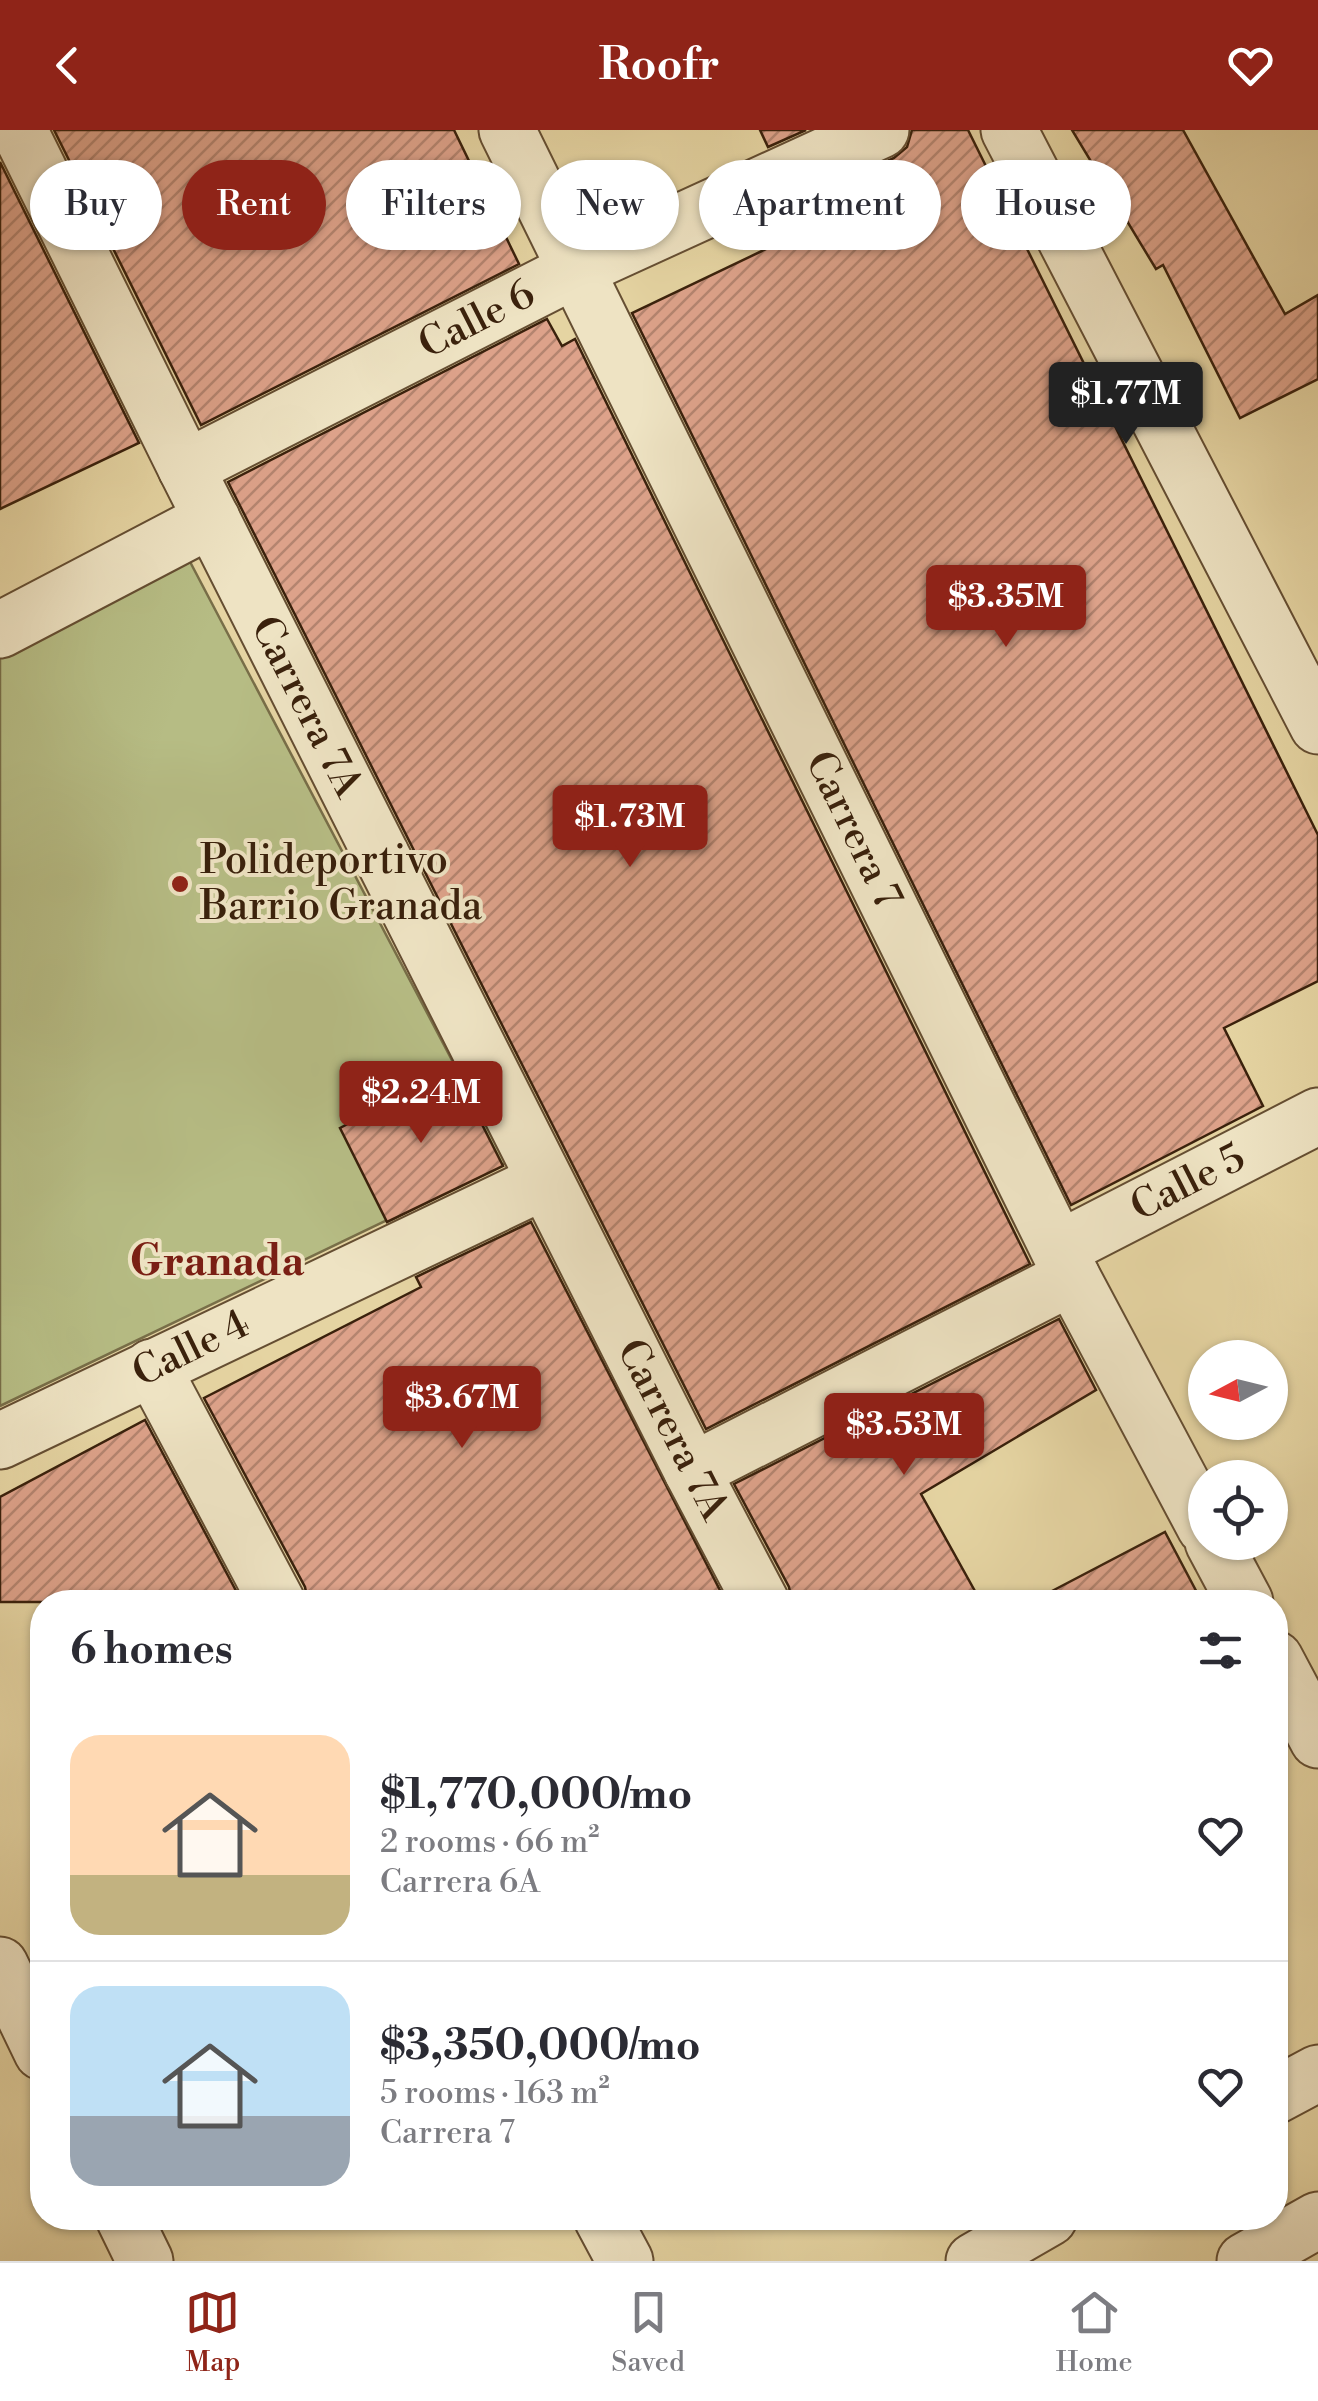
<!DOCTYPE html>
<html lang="en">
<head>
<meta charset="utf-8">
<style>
	:root { --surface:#fff; --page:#f7f7f7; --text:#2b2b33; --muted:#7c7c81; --line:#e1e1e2; --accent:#8f2418 }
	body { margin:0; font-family:"Libre Bodoni",serif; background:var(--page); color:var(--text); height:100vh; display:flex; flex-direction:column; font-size:38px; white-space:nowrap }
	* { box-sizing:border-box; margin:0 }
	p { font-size:32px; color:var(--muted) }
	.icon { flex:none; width:55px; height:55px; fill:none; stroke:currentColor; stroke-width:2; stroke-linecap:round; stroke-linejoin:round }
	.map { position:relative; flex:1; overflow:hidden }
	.details { position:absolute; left:30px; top:1460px; width:1258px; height:640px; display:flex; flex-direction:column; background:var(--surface); border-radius:40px; box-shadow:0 2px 8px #0004 }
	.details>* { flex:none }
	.top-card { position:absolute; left:30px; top:30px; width:1260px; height:90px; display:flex; gap:20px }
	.needle { width:65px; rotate:263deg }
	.buttons { position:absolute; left:1188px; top:1210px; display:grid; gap:20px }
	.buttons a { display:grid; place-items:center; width:100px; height:100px; border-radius:50%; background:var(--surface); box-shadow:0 2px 8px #0004; font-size:50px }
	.price { position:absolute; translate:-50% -85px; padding:0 22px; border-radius:10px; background:var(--accent); color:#fff; font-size:32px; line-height:65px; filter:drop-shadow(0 2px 5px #0008) }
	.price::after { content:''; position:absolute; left:50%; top:60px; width:30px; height:22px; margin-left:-15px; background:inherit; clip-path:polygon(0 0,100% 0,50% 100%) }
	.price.current { background:#222; color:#fff }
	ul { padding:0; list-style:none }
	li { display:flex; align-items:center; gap:30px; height:250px; padding:0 40px }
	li+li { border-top:2px solid var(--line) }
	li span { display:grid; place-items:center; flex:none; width:280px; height:200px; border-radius:30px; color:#555 }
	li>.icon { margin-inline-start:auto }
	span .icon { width:120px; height:120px; fill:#fffc; stroke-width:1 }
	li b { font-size:42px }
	h2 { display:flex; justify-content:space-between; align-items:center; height:120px; padding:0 40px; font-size:42px }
	.pill { padding:0 35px; border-radius:45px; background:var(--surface); box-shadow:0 2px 8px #0004; font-size:35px; line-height:90px }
	.pill.current { background:var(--accent); color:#fff }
	header { display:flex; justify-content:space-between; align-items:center; height:130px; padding:0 40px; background:var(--accent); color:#fff; font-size:45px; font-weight:600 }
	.menu { display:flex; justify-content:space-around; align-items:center; height:140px; border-top:2px solid var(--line); background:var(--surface); font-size:28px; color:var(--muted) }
	.menu a { display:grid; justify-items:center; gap:5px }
	.menu .current { color:var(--accent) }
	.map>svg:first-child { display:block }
	.park { fill:#b6bc84; stroke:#786e48; stroke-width:2.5 }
	.building { fill:url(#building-hatch); stroke:#3a210c; stroke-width:2.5 }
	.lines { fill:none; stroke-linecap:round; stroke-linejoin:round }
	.minor-casing { stroke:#654e32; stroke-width:59 }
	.minor { stroke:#eee3c3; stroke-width:55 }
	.poi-dot { fill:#8f2418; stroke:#eee3c3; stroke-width:4 }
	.labels { text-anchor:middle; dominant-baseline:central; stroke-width:8; stroke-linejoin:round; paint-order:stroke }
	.street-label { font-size:40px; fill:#3a210c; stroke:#eee3c3 }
	.poi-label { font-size:40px; fill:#3a210c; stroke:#eee3c3; text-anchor:start }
	.neighbourhood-label { font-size:42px; font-weight:bold; fill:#7a1f14; stroke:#eee3c3 }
</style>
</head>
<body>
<header><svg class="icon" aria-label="back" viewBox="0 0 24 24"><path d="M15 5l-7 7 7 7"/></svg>Roofr<svg class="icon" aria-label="heart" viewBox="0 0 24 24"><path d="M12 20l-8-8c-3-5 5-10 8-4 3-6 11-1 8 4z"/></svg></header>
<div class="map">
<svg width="1318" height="2131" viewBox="0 0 1318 2131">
	<defs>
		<pattern id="building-hatch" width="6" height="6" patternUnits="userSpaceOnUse" patternTransform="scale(2.5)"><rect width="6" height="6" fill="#dda28a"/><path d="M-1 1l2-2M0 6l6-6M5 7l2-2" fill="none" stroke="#b4846f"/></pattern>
	</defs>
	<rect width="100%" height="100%" fill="#e5d4a2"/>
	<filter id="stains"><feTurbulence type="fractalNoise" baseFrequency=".002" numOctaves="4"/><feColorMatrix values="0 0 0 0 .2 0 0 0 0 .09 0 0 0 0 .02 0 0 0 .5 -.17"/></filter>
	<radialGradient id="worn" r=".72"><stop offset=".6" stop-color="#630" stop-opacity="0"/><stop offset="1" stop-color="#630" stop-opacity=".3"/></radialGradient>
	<polygon class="park" points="167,388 506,1033 0,1276 0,474"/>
	<g class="building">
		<polygon points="54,0 454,0 519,134 201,295"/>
		<polygon points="760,0 806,0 768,17"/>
		<polygon points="912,0 968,0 1318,705 1318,851 1224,898 1263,976 1071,1075 632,183 808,99 795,74 894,28 907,17"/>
		<polygon points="1072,0 1183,0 1285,184 1318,165 1318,249 1240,288 1163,135 1156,139"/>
		<polygon points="0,32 139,313 0,379"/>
		<polygon points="547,189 562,216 575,209 1030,1134 706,1299 228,352"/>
		<polygon points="454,939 503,1036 387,1092 340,998"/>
		<polygon points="531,1092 726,1472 308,1472 305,1457 204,1268 421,1157 416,1147"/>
		<polygon points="1059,1189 1096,1260 921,1364 981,1472 792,1472 789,1457 734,1354"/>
		<polygon points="145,1290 242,1472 0,1472 0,1367"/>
		<polygon points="1165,1402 1202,1472 1031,1472"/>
	</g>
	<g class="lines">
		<g class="minor-casing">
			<g id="minor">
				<polyline points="19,0 186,338 692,1341 761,1472"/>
				<polyline points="507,0 1072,1147 1205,1397"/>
				<polyline points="1009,0 1318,596"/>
				<polyline points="186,338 577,139 881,0"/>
				<polyline points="0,500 212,389"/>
				<polyline points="1059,1119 1318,986"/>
				<polyline points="152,1237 277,1472"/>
				<polyline points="0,1311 545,1051"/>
				<polyline points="692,1341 1072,1147"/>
				<polyline points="1213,1412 1245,1472"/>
				<polyline points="1275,1529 1318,1610"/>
				<polyline points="0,1835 42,1922"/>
				<polyline points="1275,1966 1318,1943"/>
				<polyline points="124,2088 145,2131"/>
				<polyline points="602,2088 625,2131"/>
				<polyline points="974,2131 1049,2088"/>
				<polyline points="1245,2131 1318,2090"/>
			</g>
		</g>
		<use href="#minor" class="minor"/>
	</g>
	<circle class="poi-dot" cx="180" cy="754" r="10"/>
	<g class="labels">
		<g class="street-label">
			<text transform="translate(477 190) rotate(-27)">Calle 6</text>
			<text transform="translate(306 577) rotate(63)">Carrera 7A</text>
			<text transform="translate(853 700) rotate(64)">Carrera 7</text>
			<text transform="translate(1188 1053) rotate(-27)">Calle 5</text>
			<text transform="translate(191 1219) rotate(-26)">Calle 4</text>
			<text transform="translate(672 1300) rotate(63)">Carrera 7A</text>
		</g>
		<g class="poi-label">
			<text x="200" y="731">Polideportivo<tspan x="200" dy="46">Barrio Granada</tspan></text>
		</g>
		<g class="neighbourhood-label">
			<text x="217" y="1132">Granada</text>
		</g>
	</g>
	<rect width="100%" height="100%" filter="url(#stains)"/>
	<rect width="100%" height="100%" fill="url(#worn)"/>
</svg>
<div class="buttons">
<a><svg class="needle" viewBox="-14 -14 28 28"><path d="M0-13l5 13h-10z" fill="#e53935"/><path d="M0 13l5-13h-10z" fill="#7c7c81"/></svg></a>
<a><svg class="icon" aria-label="locate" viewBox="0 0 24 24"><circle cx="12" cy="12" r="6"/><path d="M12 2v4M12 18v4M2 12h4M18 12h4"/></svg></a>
</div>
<b class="price current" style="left:1126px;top:317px">$1.77M</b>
<b class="price" style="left:1006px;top:520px">$3.35M</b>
<b class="price" style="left:630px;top:740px">$1.73M</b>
<b class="price" style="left:421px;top:1016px">$2.24M</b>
<b class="price" style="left:462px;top:1321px">$3.67M</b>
<b class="price" style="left:904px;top:1348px">$3.53M</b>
<div class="top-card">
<a class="pill">Buy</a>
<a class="pill current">Rent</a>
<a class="pill">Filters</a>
<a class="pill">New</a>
<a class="pill">Apartment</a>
<a class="pill">House</a>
</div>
<section class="details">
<h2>6 homes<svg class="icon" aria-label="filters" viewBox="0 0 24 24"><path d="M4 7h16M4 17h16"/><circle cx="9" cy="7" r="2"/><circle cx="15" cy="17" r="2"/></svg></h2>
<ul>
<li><span style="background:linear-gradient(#ffd9b3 70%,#c2b280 0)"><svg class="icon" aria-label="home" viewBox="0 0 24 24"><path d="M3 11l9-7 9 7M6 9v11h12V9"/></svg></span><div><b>$1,770,000/mo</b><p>2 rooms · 66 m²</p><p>Carrera 6A</p></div><svg class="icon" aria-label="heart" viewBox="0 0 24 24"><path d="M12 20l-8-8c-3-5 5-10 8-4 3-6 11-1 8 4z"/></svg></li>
<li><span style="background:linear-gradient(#bfe0f5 65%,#9aa5b1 0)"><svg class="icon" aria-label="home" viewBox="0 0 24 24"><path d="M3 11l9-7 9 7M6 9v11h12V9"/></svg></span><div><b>$3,350,000/mo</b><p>5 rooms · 163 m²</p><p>Carrera 7</p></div><svg class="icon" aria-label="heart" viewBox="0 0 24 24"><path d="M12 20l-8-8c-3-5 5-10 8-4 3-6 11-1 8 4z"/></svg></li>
</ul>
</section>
</div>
<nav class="menu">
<a class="current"><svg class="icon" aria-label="map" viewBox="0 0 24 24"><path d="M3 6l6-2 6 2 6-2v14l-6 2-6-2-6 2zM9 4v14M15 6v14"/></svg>Map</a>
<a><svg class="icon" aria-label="saved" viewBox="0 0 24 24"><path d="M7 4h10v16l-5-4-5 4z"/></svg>Saved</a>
<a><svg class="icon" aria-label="home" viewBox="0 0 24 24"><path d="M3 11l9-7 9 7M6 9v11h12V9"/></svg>Home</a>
</nav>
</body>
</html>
